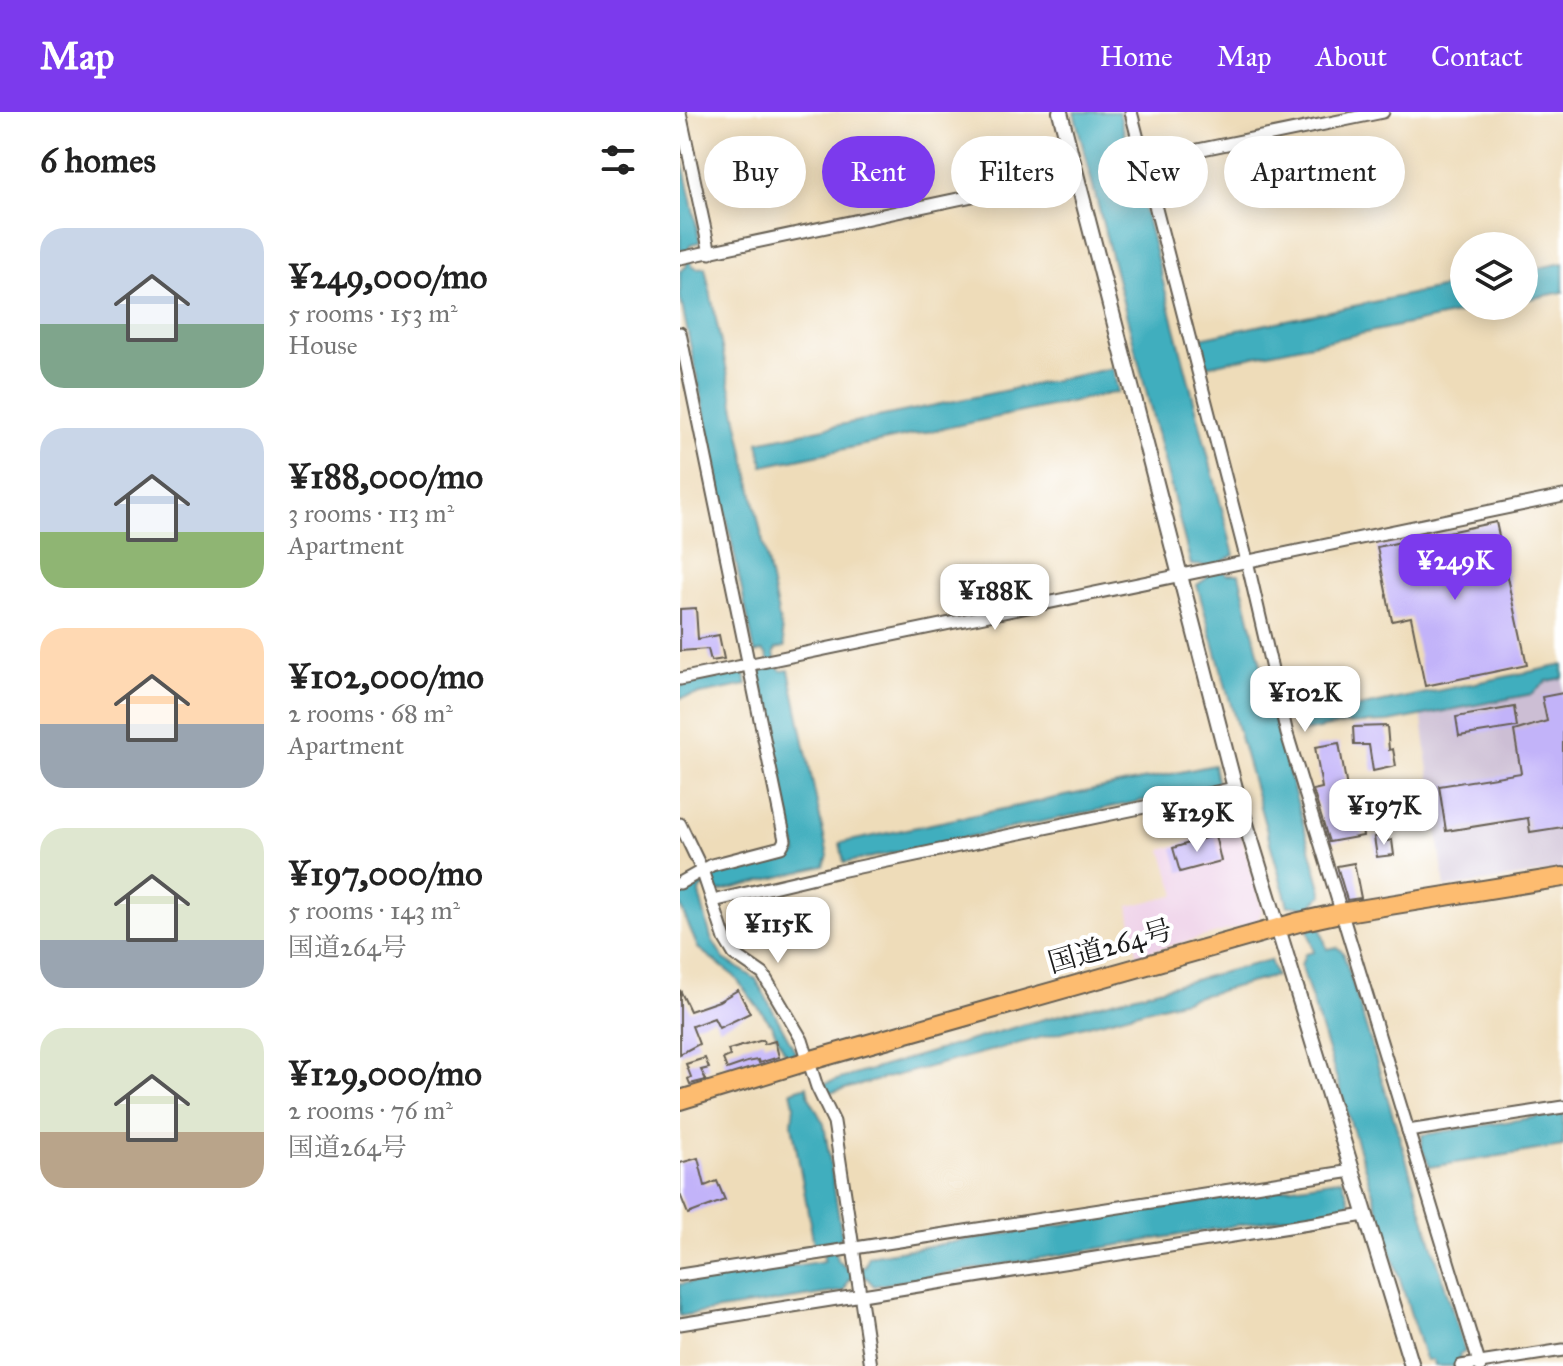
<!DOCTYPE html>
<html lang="en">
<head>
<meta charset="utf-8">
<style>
	:root { --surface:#fff; --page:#f6f6f6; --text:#222; --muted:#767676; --accent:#7c3aed }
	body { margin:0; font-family:"IM FELL Great Primer","Noto Serif JP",serif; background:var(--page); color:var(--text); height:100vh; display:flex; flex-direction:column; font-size:30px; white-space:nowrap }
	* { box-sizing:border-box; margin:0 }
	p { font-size:26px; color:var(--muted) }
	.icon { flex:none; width:44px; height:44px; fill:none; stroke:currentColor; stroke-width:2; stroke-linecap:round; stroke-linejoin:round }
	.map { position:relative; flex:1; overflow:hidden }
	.details { display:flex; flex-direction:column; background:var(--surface); width:680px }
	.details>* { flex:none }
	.guide { position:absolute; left:24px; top:24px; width:738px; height:72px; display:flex; gap:16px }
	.tools { position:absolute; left:770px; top:120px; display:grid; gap:16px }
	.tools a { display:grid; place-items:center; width:88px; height:88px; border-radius:50%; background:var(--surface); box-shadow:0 4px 20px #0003; font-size:40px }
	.price { position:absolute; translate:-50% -68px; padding:0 18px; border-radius:16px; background:#fff; color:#222; font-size:26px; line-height:52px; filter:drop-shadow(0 2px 4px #0008) }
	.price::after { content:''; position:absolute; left:50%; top:48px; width:24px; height:18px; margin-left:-12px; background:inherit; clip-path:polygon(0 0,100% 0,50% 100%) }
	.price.on { background:var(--accent); color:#fff }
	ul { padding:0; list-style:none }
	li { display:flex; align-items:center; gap:24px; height:200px; padding:0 40px }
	li span { display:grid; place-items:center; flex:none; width:224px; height:160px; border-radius:24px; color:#555 }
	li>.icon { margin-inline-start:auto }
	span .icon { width:96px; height:96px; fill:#fffc; stroke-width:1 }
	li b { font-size:34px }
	h2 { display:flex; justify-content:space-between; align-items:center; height:96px; padding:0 40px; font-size:34px }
	.chip { padding:0 28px; border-radius:36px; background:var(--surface); box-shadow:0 4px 20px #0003; font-size:28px; line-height:72px }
	.chip.on { background:var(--accent); color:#fff }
	header { display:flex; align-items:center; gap:48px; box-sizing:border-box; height:112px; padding:0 40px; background:var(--accent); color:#fff }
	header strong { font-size:38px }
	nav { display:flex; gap:44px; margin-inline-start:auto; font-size:28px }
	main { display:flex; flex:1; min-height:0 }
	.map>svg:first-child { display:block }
	.built { fill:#eed0e8 }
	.industrial { fill:#ccbed4 }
	.water { fill:#41aebe; stroke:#2e656d; stroke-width:2 }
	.building { fill:#c2b3f9 }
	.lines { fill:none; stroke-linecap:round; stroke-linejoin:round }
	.minor-casing { stroke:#665f53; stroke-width:15 }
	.tertiary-casing { stroke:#665f53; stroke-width:18 }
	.trunk-casing { stroke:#665f53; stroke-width:22 }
	.minor { stroke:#fff; stroke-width:11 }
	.tertiary { stroke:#fff; stroke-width:14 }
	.trunk { stroke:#fdbc6f; stroke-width:18 }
	.labels { text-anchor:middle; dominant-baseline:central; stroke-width:8; stroke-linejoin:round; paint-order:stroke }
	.street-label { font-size:28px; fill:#1c1c1c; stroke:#fff }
</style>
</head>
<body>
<header>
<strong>Map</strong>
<nav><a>Home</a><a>Map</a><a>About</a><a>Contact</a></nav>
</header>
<main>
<section class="details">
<h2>6 homes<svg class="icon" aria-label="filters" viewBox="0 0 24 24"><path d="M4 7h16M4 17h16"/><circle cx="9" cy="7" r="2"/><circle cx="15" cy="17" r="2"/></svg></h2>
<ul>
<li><span style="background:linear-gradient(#c9d6e8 60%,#7fa58c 0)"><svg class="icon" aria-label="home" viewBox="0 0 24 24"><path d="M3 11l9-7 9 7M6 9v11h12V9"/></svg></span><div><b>¥249,000/mo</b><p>5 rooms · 153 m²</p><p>House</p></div></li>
<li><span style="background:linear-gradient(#c9d6e8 65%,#8fb573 0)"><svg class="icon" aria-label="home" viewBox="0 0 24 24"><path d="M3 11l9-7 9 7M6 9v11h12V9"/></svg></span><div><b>¥188,000/mo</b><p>3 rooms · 113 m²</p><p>Apartment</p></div></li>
<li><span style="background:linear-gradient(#ffd9b3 60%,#9aa5b1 0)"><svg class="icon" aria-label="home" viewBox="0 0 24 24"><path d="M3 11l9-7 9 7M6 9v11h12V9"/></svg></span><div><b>¥102,000/mo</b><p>2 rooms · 68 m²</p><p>Apartment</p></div></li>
<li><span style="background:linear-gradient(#dfe7d0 70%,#9aa5b1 0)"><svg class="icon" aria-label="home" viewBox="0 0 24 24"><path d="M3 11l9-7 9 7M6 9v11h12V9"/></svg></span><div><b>¥197,000/mo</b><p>5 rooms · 143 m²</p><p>国道264号</p></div></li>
<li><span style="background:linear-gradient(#dfe7d0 65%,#b9a48a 0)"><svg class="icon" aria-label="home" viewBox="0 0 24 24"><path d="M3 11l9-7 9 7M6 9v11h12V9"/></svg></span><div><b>¥129,000/mo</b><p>2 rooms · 76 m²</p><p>国道264号</p></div></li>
</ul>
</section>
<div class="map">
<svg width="883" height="1254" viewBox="0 0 883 1254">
	<rect width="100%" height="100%" fill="#fff"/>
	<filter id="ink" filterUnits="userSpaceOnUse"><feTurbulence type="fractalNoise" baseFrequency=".0125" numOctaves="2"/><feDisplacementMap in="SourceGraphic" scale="16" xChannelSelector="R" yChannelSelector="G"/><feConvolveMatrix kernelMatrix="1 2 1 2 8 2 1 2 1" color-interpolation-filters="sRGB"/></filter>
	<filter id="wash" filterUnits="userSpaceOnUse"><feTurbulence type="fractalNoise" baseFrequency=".006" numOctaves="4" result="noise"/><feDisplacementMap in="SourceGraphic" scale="32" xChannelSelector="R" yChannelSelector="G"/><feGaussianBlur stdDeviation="1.8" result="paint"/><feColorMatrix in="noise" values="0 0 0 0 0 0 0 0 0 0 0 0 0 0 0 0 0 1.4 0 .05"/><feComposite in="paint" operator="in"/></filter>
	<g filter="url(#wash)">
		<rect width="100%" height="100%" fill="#eedcb9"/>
		<polygon class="built" points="558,713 582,798 577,810 457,843 449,794 496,783 482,738"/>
		<polygon class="industrial" points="883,558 883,758 765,776 739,586"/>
		<g class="water">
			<polygon points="394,0 439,0 554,443 543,449 546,462 559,462 597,618 643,783 633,791 647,837 657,835 663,840 785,1240 779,1243 784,1254 755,1254 753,1248 747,1248 744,1244 621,853 625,842 634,840 621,794 608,794 517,473 527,466 525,454 511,453"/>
			<polygon points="0,37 20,130 11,132 8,138 12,153 17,156 25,155 105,535 96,537 94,541 97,555 102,559 109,558 148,744 144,754 38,780 34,771 20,776 19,781 31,826 44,847 76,867 116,941 107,944 91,912 54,864 18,836 0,793 0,778 12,771 32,766 33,761 117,742 79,559 90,557 87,543 83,539 75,541 0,184 0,159 7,154 4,139 0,136"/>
			<polygon points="883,151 883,180 844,188 844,159"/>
			<polygon points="784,171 784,194 815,194 521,255 515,227"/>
			<polygon points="433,256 438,280 83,354 78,330"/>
			<polygon points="883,553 883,566 867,569 852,582 709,610 663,612 618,621 614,611 616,608"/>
			<polygon points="59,561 65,562 67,573 0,586 0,574"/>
			<polygon points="534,653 538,673 164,751 160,731"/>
			<polygon points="590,848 596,864 149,981 143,972 349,911"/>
			<polygon points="127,974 129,985 144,1012 162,1125 154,1131 157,1147 168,1158 185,1155 188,1144 662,1067 670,1090 666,1095 194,1174 186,1165 169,1167 164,1179 0,1204 0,1172 144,1149 143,1134 134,1133 112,1012 114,992 111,979"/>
			<polygon points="883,1001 883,1034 750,1055 742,1037 742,1023"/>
		</g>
		<g id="blocks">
			<g class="building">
				<polygon points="816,410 847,553 745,574 731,505 712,509 697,435"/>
				<polygon points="16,496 18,527 39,523 44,547 31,549 28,537 0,539 0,497"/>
				<polygon points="883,581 883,715 850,720 848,706 766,719 759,674 841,661 834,619 867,609 862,585"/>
				<polygon points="834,595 837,615 779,624 776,605"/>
				<polygon points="707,614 709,638 713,637 716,654 693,659 689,633 674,633 673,615"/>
				<polygon points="659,631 672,704 680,703 683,724 649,730 633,678 642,676 635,635"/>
				<polygon points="535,723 541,749 500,760 493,736"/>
				<polygon points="706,723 707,729 712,728 714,743 697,745 694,725"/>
				<polygon points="674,751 681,786 667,788 657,754"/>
				<polygon points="0,878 10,899 39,889 58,878 70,901 39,916 34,906 12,914 19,932 0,942"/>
				<polygon points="83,928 84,932 95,929 99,945 79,951 78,948 67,950 47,957 43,947 50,944 48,938"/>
				<polygon points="25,946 29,956 21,958 26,968 10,972 8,967 11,965 6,952"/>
				<polygon points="18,1046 25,1074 37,1069 45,1088 8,1102 0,1082 0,1051"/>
			</g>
		</g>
	</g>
	<g filter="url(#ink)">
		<use href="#blocks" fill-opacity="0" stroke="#665f53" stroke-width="2"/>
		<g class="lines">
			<g class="minor-casing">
				<g id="minor">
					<polyline points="451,0 567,449 607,622 800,1254"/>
					<polyline points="0,1 30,141"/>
					<polyline points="464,49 703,0"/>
					<polyline points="0,146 396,62"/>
					<polyline points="0,221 105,728 101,735 32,753 0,771"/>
					<polyline points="0,567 883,384"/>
					<polyline points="0,712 22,758 45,827 54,842 83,862 122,928 137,975 154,1010 191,1254"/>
					<polyline points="33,789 160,759 555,676"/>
					<polyline points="728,1019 883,995"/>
					<polyline points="0,1163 672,1059"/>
					<polyline points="0,1212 685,1103"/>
					<polyline points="781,1254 883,1238"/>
				</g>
			</g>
			<g class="tertiary-casing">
				<polyline id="tertiary" points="380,0 555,676 732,1254"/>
			</g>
			<g class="trunk-casing">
				<polyline id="trunk" points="0,988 128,949 619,810 660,801 883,765"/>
			</g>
			<use href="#minor" class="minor"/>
			<use href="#tertiary" class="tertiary"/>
			<use href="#trunk" class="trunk"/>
		</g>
	</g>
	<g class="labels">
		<g class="street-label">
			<text transform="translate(430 834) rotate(-16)">国道264号</text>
		</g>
	</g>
</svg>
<div class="tools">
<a><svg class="icon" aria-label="layers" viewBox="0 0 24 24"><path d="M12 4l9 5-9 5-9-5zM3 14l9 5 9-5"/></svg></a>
</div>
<b class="price on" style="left:775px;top:490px">¥249K</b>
<b class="price" style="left:315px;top:520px">¥188K</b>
<b class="price" style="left:625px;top:622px">¥102K</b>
<b class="price" style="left:704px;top:735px">¥197K</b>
<b class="price" style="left:517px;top:742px">¥129K</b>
<b class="price" style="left:98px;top:853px">¥115K</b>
<div class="guide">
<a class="chip">Buy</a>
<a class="chip on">Rent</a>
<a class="chip">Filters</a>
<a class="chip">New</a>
<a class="chip">Apartment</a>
</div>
</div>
</main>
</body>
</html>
